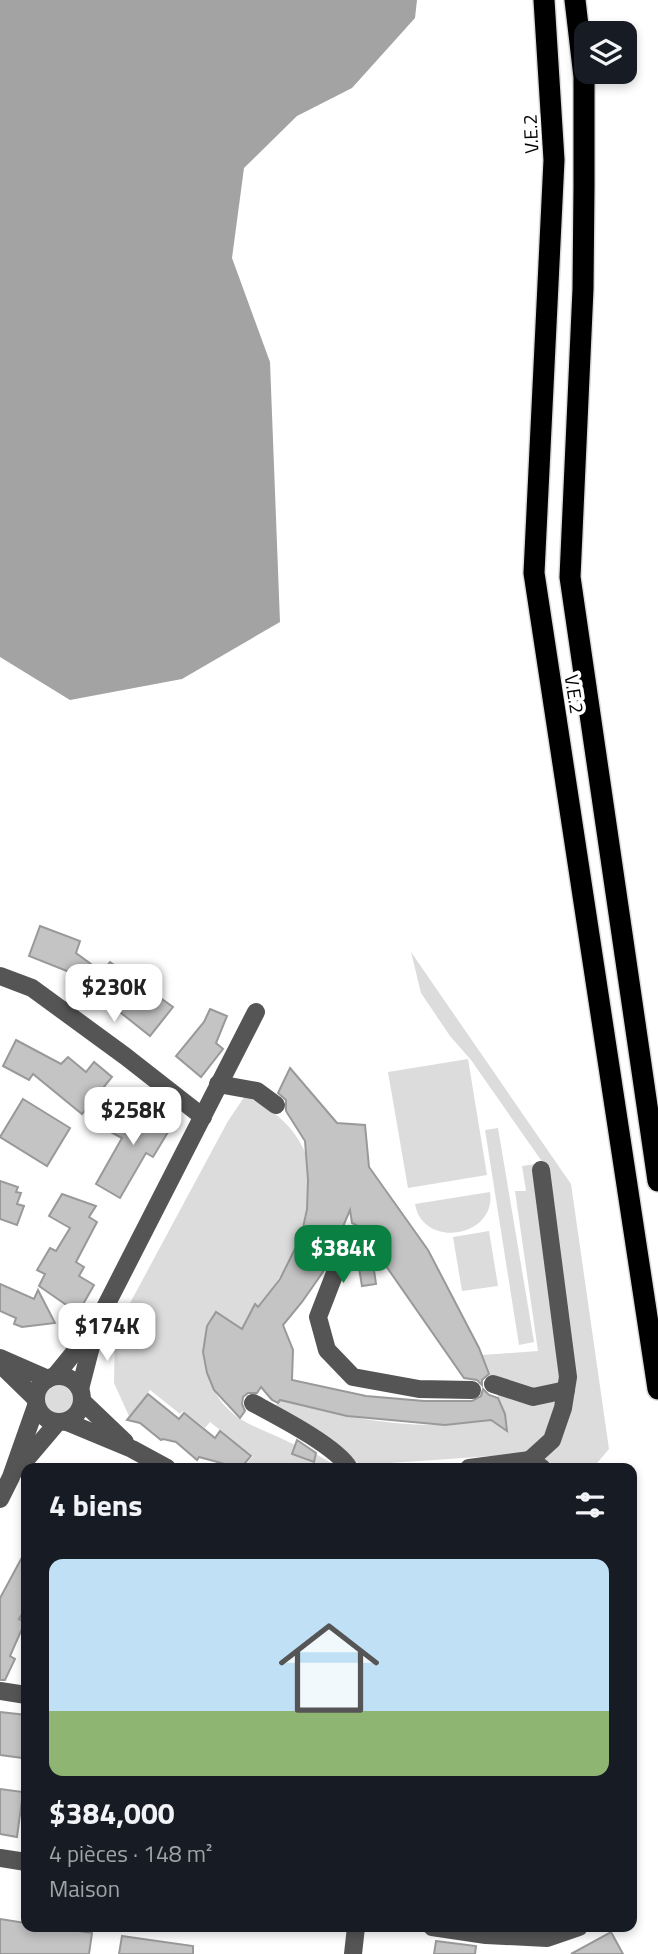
<!DOCTYPE html>
<html lang="fr">
<head>
<meta charset="utf-8">
<style>
	:root { --surface:#171b24; --page:#20242c; --text:#f1f3f6; --muted:#9ea1a6; --line:#363941; --accent:#0b8043 }
	body { margin:0; font-family:"Titillium Web",sans-serif; background:var(--page); color:var(--text); height:100vh; display:flex; flex-direction:column; font-size:26px; white-space:nowrap }
	* { box-sizing:border-box; margin:0 }
	p { font-size:23px; color:var(--muted) }
	.icon { flex:none; width:38px; height:38px; fill:none; stroke:currentColor; stroke-width:2; stroke-linecap:round; stroke-linejoin:round }
	.map { position:relative; flex:1; overflow:hidden }
	.side { position:absolute; left:21px; top:1463px; width:616px; height:469px; display:flex; flex-direction:column; background:var(--surface); border-radius:14px; box-shadow:0 4px 10px #0003 }
	.side>* { flex:none }
	.fabs { position:absolute; left:574px; top:21px; display:grid; gap:14px }
	.fabs a { display:grid; place-items:center; width:63px; height:63px; border-radius:14px; background:var(--surface); box-shadow:0 4px 10px #0003; font-size:35px }
	.price { position:absolute; translate:-50% -60px; padding:0 16px; border-radius:14px; background:#fff; color:#222; font-size:23px; line-height:46px; filter:drop-shadow(0 2px 4px #0008) }
	.price::after { content:''; position:absolute; left:50%; top:42px; width:21px; height:16px; margin-left:-10px; background:inherit; clip-path:polygon(0 0,100% 0,50% 100%) }
	.price.active { background:var(--accent); color:#fff }
	ul { padding:0; list-style:none }
	li { display:grid; align-content:center; gap:14px; height:371px; padding:0 28px }
	li+li { border-top:2px solid var(--line) }
	li span { display:grid; place-items:center; height:217px; border-radius:14px; color:#555 }
	li>.icon { margin-inline-start:auto }
	span .icon { width:126px; height:126px; fill:#fffc; stroke-width:1 }
	li b { font-size:30px }
	h2 { display:flex; justify-content:space-between; align-items:center; height:84px; padding:0 28px; font-size:30px }
	.map>svg:first-child { display:block }
	.green { fill:#dcdcdc }
	.water { fill:#a3a3a3 }
	.building { fill:#c4c4c4; stroke:#999; stroke-width:2 }
	.lines { fill:none; stroke-linecap:round; stroke-linejoin:round }
	.highway-casing { stroke:#dbdbdb; stroke-width:24 }
	.minor { stroke:#555; stroke-width:18 }
	.highway { stroke:#000; stroke-width:21 }
	.labels { text-anchor:middle; dominant-baseline:central; stroke-width:7; stroke-linejoin:round; paint-order:stroke }
	.street-label { font-size:19px; fill:#000; stroke:#fff }
</style>
</head>
<body>
<div class="map">
<svg width="658" height="1954" viewBox="0 0 658 1954">
	<rect width="100%" height="100%" fill="#fff"/>
	<g class="green">
		<path d="M411,952L571,1184L609,1449L593,1468H557L537,1453L360,1465C335,1440 303,1428 276,1405L280,1400C348,1419 422,1433 491,1420L507,1431L505,1414L482,1355L538,1351L515,1191H526L522,1166L543,1163L471,1060L450,1036L421,993Z"/>
		<polygon points="468,1059 487,1175 408,1188 388,1072"/>
		<path d="M245,1096C270,1107 292,1124 304,1150C307,1156 307,1164 307,1171C311,1219 295,1260 265,1297L269,1301L262,1310L255,1304L242,1329L216,1312C194,1348 205,1395 240,1419C257,1429 278,1436 295,1445L293,1454L313,1462L316,1454L336,1466V1468H243L253,1456L210,1422L205,1428L183,1411L180,1414L150,1390L129,1416L114,1383L115,1331L228,1121Z"/>
		<polygon points="498,1128 534,1342 519,1345 485,1130"/>
		<path d="M490,1192C497,1237 423,1250 415,1204Z"/>
		<polygon points="489,1231 498,1286 462,1291 453,1237"/>
		<circle cx="59" cy="1399" r="15"/>
	</g>
	<polygon class="water" points="0,0 417,0 415,18 352,88 297,116 244,168 232,258 270,362 280,622 182,679 70,700 0,657"/>
	<g class="building">
		<polygon points="40,926 80,941 76,953 102,972 110,962 173,1007 150,1036 111,1005 110,1007 74,980 77,975 29,956"/>
		<polygon points="210,1009 227,1016 216,1043 223,1049 201,1077 176,1056 204,1022"/>
		<polygon points="16,1040 61,1064 68,1057 86,1072 94,1062 112,1077 82,1114 33,1074 29,1080 3,1066"/>
		<polygon points="290,1068 337,1123 365,1125 369,1167 428,1250 479,1348 489,1374 482,1380 482,1385 477,1380 464,1378 370,1243 376,1284 362,1286 356,1250 361,1233 358,1226 352,1223 350,1210 325,1269 302,1302 283,1325 293,1350 292,1380 366,1396 424,1401 472,1401 481,1396 483,1389 489,1395 498,1398 505,1414 507,1431 491,1420 445,1425 347,1416 280,1400 278,1403 272,1400 261,1387 257,1393 248,1393 243,1397 242,1404 245,1411 240,1418 214,1390 207,1373 203,1352 207,1326 216,1312 242,1329 255,1304 258,1307 280,1279 301,1237 307,1209 308,1180 305,1141 286,1111 286,1100 278,1093"/>
		<polygon points="23,1099 70,1128 47,1166 0,1137"/>
		<polygon points="125,1104 155,1123 164,1109 177,1117 153,1157 146,1153 120,1198 96,1184 122,1138 109,1131"/>
		<polygon points="0,1181 18,1187 16,1192 21,1193 17,1204 24,1206 17,1225 0,1219"/>
		<polygon points="62,1194 96,1206 89,1217 97,1222 76,1262 84,1267 79,1276 94,1285 78,1313 39,1286 45,1274 37,1270 50,1248 56,1251 70,1228 49,1216"/>
		<polygon points="0,1284 34,1299 38,1290 55,1323 22,1327 14,1324 16,1318 0,1311"/>
		<polygon points="148,1394 179,1419 184,1413 215,1438 220,1431 251,1456 241,1468 222,1468 225,1464 199,1457 197,1460 176,1442 163,1439 161,1440 140,1423 127,1420"/>
		<polygon points="297,1440 316,1453 314,1462 292,1454"/>
		<polygon points="26,1550 26,1607 19,1619 25,1622 10,1656 15,1659 5,1680 0,1680 0,1598"/>
		<polygon points="0,1712 26,1715 23,1758 0,1755"/>
		<polygon points="0,1789 23,1792 17,1837 0,1834"/>
		<polygon points="0,1919 26,1923 26,1927 52,1927 92,1933 89,1954 0,1954"/>
		<polygon points="611,1932 623,1954 571,1954"/>
		<polygon points="122,1936 193,1946 193,1954 119,1954"/>
		<polygon points="436,1941 476,1946 475,1954 434,1954"/>
	</g>
	<g class="lines">
		<g class="highway-casing">
			<g id="highway">
				<polyline points="544,0 554,160 534,573 658,1389"/>
				<polyline points="575,0 584,77 584,187 583,289 570,577 658,1181"/>
			</g>
		</g>
		<g class="minor">
			<polyline points="0,976 32,988 125,1056 203,1117"/>
			<polyline points="218,1084 257,1091 276,1105"/>
			<polyline points="350,1234 318,1317 327,1350 353,1377 419,1389 472,1390"/>
			<polyline points="0,1358 48,1379"/>
			<polyline points="0,1364 35,1398"/>
			<circle cx="59" cy="1399" r="23"/>
			<polyline points="55,1376 95,1327 256,1012"/>
			<polyline points="493,1384 533,1397 566,1390"/>
			<polyline points="80,1389 95,1331"/>
			<polyline points="82,1401 125,1442"/>
			<path d="M253,1403C277,1416 336,1446 349,1468"/>
			<polyline points="67,1422 132,1449 167,1468"/>
			<polyline points="530,1460 552,1440 563,1408 568,1377 541,1170"/>
			<polyline points="469,1468 530,1460 542,1468"/>
			<polyline points="18,1469 57,1423"/>
			<polyline points="0,1499 11,1477 36,1406"/>
			<polyline points="0,1691 26,1695"/>
			<polyline points="0,1858 26,1862"/>
			<polyline points="432,1927 486,1935 547,1938 579,1927"/>
			<polyline points="353,1954 356,1927"/>
		</g>
		<use href="#highway" class="highway"/>
	</g>
	<g class="labels">
		<g class="street-label">
			<text transform="translate(530 134) rotate(-93)">V.E.2</text>
			<text transform="translate(575 694) rotate(81)">V.E.2</text>
		</g>
	</g>
</svg>
<div class="fabs">
<a><svg class="icon" aria-label="layers" viewBox="0 0 24 24"><path d="M12 4l9 5-9 5-9-5zM3 14l9 5 9-5"/></svg></a>
</div>
<b class="price" style="left:114px;top:1024px">$230K</b>
<b class="price" style="left:133px;top:1147px">$258K</b>
<b class="price active" style="left:343px;top:1285px">$384K</b>
<b class="price" style="left:107px;top:1363px">$174K</b>
<section class="side">
<h2>4 biens<svg class="icon" aria-label="filters" viewBox="0 0 24 24"><path d="M4 7h16M4 17h16"/><circle cx="9" cy="7" r="2"/><circle cx="15" cy="17" r="2"/></svg></h2>
<ul>
<li><span style="background:linear-gradient(#bfe0f5 70%,#8fb573 0)"><svg class="icon" aria-label="home" viewBox="0 0 24 24"><path d="M3 11l9-7 9 7M6 9v11h12V9"/></svg></span><div><b>$384,000</b><p>4 pièces · 148 m²</p><p>Maison</p></div></li>
</ul>
</section>
</div>
</body>
</html>
